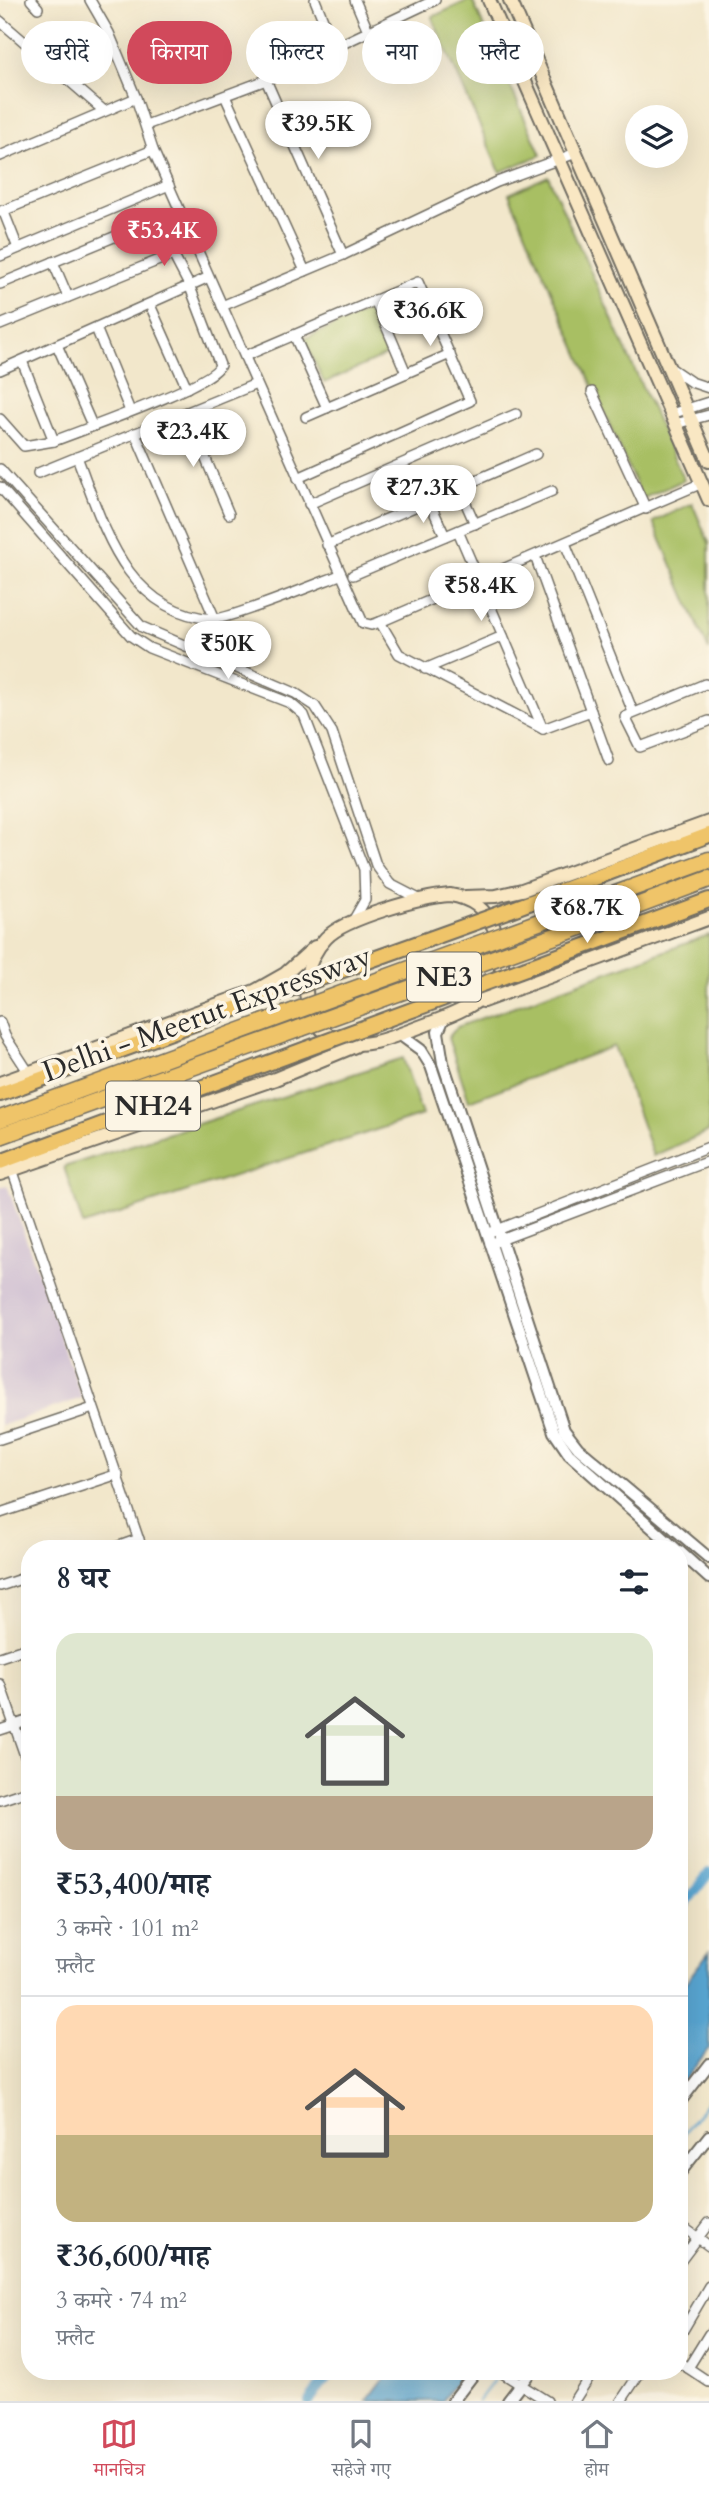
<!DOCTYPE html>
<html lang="hi">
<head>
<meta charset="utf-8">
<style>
	:root { --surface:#fff; --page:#f2f2f3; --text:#1f2937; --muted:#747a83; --line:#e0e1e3; --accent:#d1495b }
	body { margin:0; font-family:Cardo,"Noto Serif Devanagari",serif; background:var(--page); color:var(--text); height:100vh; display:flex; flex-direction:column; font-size:26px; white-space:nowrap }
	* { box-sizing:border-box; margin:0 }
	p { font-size:23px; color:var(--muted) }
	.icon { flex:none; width:38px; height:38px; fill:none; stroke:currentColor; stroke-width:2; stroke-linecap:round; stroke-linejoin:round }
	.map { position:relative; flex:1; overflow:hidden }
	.details { position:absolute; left:21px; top:1540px; width:667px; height:840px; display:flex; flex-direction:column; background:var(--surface); border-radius:28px; box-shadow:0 7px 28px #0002 }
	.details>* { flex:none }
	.banner { position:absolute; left:21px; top:21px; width:668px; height:63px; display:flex; gap:14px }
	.fabs { position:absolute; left:625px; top:105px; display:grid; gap:14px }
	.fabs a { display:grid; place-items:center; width:63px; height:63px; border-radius:50%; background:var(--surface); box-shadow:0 7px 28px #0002; font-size:35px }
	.price { position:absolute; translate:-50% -60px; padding:0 16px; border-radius:24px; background:#fff; color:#222; font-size:23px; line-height:46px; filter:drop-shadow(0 2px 4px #0008) }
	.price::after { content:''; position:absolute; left:50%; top:42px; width:21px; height:16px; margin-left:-10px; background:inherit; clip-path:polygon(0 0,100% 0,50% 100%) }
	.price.selected { background:var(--accent); color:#fff }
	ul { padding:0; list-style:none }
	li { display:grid; align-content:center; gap:14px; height:371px; padding:0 35px }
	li+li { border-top:2px solid var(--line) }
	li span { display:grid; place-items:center; height:217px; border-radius:21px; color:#555 }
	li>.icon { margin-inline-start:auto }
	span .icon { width:126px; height:126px; fill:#fffc; stroke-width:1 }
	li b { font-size:30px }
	h2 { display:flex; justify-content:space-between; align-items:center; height:84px; padding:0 35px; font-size:30px }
	.tag { padding:0 24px; border-radius:32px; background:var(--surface); box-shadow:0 7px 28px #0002; font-size:24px; line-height:63px }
	.tag.selected { background:var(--accent); color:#fff }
	.tab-bar { display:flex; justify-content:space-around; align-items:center; height:98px; border-top:2px solid var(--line); background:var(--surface); font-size:19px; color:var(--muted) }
	.tab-bar a { display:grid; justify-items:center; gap:4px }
	.tab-bar .selected { color:var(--accent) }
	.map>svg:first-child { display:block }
	.industrial { fill:#cebed2 }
	.green { fill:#a8bf63; stroke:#6a7547; stroke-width:2 }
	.water { fill:#59a5d1; stroke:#42687e; stroke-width:2 }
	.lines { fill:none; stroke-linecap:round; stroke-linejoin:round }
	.stream { stroke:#59a5d1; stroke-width:2.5 }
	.canal { stroke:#59a5d1; stroke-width:10 }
	.minor-casing { stroke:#716d63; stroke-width:12 }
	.tertiary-casing { stroke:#716d63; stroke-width:14 }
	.secondary-casing { stroke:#716d63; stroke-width:16 }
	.trunk-casing { stroke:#716d63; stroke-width:18 }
	.motorway-casing { stroke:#716d63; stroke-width:19 }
	.minor { stroke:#fff; stroke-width:9 }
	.tertiary { stroke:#fff; stroke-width:10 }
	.secondary { stroke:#f9e7c3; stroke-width:12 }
	.trunk { stroke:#efc469; stroke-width:14 }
	.motorway { stroke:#efc469; stroke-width:16 }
	.trunk-bridge-casing { stroke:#716d63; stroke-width:18; stroke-linecap:butt }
	.motorway-bridge-casing { stroke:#716d63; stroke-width:19; stroke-linecap:butt }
	.trunk-bridge { stroke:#efc469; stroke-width:14 }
	.motorway-bridge { stroke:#efc469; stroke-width:16 }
	.labels { text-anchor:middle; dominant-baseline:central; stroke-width:7; stroke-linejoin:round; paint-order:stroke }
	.shield { fill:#fcf5e5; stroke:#6a6863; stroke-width:2 }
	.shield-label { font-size:28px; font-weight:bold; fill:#2b2b2b }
	.street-label { font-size:30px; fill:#2b2b2b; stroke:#fcf5e5 }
</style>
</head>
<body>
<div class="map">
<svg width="709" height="2401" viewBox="0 0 709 2401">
	<rect width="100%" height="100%" fill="#fcf5e5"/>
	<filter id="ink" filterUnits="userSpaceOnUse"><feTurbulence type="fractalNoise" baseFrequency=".0143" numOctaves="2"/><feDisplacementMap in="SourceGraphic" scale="14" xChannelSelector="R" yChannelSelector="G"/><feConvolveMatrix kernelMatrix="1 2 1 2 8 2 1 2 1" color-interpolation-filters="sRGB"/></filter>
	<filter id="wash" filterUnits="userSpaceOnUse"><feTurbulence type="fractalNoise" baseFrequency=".00686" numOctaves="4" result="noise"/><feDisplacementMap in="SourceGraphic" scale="28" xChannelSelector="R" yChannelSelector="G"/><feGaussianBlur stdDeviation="1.57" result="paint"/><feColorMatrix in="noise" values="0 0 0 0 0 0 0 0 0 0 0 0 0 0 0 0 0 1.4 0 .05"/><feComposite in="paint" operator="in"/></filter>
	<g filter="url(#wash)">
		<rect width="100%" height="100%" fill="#f2e7cb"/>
		<polygon class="industrial" points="7,1185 82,1398 0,1426 0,1187"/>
		<g class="green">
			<polygon points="469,0 472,0 541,155 500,172 432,17"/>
			<polygon points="548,176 684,480 642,499 509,194"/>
			<polygon points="369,310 389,354 324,383 304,339"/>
			<polygon points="692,503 709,543 709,651 653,522"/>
			<polygon points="709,935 709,1131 653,1156 614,1046 469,1101 448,1038 457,1027"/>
			<polygon points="403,1058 422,1115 83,1225 64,1167"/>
		</g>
		<g class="water">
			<polygon points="709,1952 709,2048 679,2088 679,1991"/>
			<polygon points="390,2371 465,2371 442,2401 367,2401"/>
		</g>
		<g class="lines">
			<g class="stream">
				<polyline points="679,2139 709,2100"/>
				<polyline points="478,2401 499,2374"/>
			</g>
			<g class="canal">
				<polyline points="679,1912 709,1873"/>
				<polyline points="309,2401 332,2371"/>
			</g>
		</g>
	</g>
	<g filter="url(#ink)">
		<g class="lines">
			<g class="minor-casing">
				<g id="minor">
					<polyline points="31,0 38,8"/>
					<polyline points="90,0 109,33 136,98"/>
					<polyline points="315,0 335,49"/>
					<polyline points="355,0 369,33"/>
					<polyline points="0,21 103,110"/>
					<polyline points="266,80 343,255"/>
					<polyline points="225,96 305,271"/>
					<polyline points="146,125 266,80 435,0"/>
					<polyline points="0,156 136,98 153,150 363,623 371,625 380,622 702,483"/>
					<polyline points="3,210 18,248"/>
					<polyline points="0,212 153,150"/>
					<polyline points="0,256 169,185"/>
					<polyline points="53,262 68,297"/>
					<path d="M0,284L155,220L190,287L220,365C215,384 79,431 54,441L24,446L0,419"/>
					<polyline points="375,300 406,373"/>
					<polyline points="150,305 187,388"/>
					<polyline points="222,306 343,255 497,182 576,153"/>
					<polyline points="0,325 174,254"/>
					<polyline points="96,328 130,411"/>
					<polyline points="294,335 327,408"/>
					<polyline points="57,345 92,425"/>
					<polyline points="245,356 418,282 470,401 298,478"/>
					<polyline points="22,361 54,441"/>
					<polyline points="669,367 691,382 709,388"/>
					<polyline points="0,370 209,277"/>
					<polyline points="592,392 646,509"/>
					<polyline points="186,412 229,514"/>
					<polyline points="671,414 709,402"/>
					<polyline points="306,417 450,354"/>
					<polyline points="675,424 709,415"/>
					<polyline points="135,433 215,619"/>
					<path d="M77,457C104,526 125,612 213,619C228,620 319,583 340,575"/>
					<polyline points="0,469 142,627 295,693 315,706 332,732 376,865 390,884 419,899"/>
					<polyline points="38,473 256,384"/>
					<polyline points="0,487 131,636 149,648 290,703 304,715 364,869 365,900 353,921"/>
					<polyline points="459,488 475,524"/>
					<polyline points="429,501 445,536"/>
					<polyline points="309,504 516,414"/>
					<polyline points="458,531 543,729"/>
					<polyline points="565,543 633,712"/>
					<polyline points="327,545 536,454"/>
					<polyline points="535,556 609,761"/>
					<polyline points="353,575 552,491"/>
					<polyline points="380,622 399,654 543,729 591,711"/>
					<polyline points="425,669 503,636"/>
					<polyline points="709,685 705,684 625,717 640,747 709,721"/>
					<polyline points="0,1022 5,1036 29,1073"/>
					<polyline points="12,1169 142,1549"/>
					<polyline points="492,1232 709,1147"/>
					<polyline points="490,1244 709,1161"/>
					<polyline points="0,1439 93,1408"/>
					<polyline points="0,1513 118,1474"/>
					<polyline points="111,1549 139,1539"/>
					<polyline points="0,1586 30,1576"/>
					<polyline points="0,1657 30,1647"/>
					<polyline points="0,1684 30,1770"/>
					<polyline points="0,1730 30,1720"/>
					<polyline points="0,1800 30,1790"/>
					<polyline points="679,2224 709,2246"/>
					<polyline points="679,2263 709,2223"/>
					<polyline points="679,2337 709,2286"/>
					<polyline points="679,2362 709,2382"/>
					<polyline points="688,2368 709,2334"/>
					<polyline points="499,2371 547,2401"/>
					<polyline points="574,2401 593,2371"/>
					<polyline points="621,2401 641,2371"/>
				</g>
			</g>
			<g class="tertiary-casing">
				<g id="tertiary">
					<polyline points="444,1018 438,1032 443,1063 564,1430 578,1448 709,1558"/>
					<polyline points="399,1034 421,1050 431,1066 554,1432 569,1454 676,1549"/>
					<polyline points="679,1551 709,1578"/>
					<polyline points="679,2103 709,2064"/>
					<polyline points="679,2174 709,2136"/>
					<polyline points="453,2401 476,2371"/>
					<polyline points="508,2401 531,2371"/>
				</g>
			</g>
			<g class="secondary-casing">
				<g id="secondary">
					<polyline points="489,0 709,500"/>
					<polyline points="510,0 709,461"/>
					<path d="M450,895C471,898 485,908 494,928C523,988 471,1008 425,1025C408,1031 392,1038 375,1042C308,1057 286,980 326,938C345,918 422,897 450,895Z"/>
					<polyline points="465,897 496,896 522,890 709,822"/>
					<polyline points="483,1001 709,918"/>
					<polyline points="0,1083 255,991 285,974 315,947"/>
					<polyline points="0,1174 275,1079 355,1046"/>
				</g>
			</g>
			<g class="trunk-casing">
				<g id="trunk">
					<polyline points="510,910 709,835"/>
					<polyline points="526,968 709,900"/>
					<polyline points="0,1094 290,989"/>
					<polyline points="0,1162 306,1049"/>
				</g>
			</g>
			<g class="motorway-casing">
				<g id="motorway">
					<polyline points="580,907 709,860"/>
					<polyline points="586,925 709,879"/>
					<polyline points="0,1119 295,1011"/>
					<polyline points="0,1136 301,1028"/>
				</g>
			</g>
			<use href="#minor" class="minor"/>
			<use href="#tertiary" class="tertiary"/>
			<use href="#secondary" class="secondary"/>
			<use href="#trunk" class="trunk"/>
			<use href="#motorway" class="motorway"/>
			<g class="trunk-bridge-casing">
				<g id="trunk-bridge">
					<polyline points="290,989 510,910"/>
					<polyline points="306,1049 526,968"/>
				</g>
			</g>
			<g class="motorway-bridge-casing">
				<g id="motorway-bridge">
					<polyline points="295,1011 580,907"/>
					<polyline points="301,1028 586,925"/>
				</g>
			</g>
			<use href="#trunk-bridge" class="trunk-bridge"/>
			<use href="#motorway-bridge" class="motorway-bridge"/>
		</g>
	</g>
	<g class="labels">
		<g class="shield">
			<rect x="407" y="952.5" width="74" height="49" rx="5"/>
			<rect x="106" y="1081.5" width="94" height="49" rx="5"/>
		</g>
		<g class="shield-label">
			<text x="444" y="977">NE3</text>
			<text x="153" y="1106">NH24</text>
		</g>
		<g class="street-label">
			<text transform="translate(207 1014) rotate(-20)">Delhi - Meerut Expressway</text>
		</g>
	</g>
</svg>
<div class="fabs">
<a><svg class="icon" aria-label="layers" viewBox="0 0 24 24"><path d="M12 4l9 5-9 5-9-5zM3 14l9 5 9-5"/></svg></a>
</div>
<b class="price" style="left:318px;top:161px">₹39.5K</b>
<b class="price selected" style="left:164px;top:268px">₹53.4K</b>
<b class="price" style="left:430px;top:348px">₹36.6K</b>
<b class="price" style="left:193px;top:469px">₹23.4K</b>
<b class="price" style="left:423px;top:525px">₹27.3K</b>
<b class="price" style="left:481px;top:623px">₹58.4K</b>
<b class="price" style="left:228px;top:681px">₹50K</b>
<b class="price" style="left:587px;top:945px">₹68.7K</b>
<div class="banner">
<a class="tag">खरीदें</a>
<a class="tag selected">किराया</a>
<a class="tag">फ़िल्टर</a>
<a class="tag">नया</a>
<a class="tag">फ़्लैट</a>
</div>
<section class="details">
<h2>8 घर<svg class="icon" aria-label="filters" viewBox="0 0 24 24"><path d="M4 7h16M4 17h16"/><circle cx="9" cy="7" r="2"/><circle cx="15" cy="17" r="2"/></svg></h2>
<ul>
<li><span style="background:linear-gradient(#dfe7d0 75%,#b9a48a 0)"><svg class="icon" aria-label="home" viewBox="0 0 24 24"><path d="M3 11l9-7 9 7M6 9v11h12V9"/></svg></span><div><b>₹53,400/माह</b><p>3 कमरे · 101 m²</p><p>फ़्लैट</p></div></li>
<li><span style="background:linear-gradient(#ffd9b3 60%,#c2b280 0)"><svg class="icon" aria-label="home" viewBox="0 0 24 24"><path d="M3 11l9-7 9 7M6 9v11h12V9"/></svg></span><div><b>₹36,600/माह</b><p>3 कमरे · 74 m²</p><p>फ़्लैट</p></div></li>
</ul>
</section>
</div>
<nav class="tab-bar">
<a class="selected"><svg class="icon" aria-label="map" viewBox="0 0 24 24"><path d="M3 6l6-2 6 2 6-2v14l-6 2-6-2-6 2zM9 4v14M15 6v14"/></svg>मानचित्र</a>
<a><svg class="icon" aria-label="saved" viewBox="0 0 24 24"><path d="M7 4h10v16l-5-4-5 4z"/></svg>सहेजे गए</a>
<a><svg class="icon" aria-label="home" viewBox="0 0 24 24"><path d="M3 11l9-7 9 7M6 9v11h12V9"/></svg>होम</a>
</nav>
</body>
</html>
